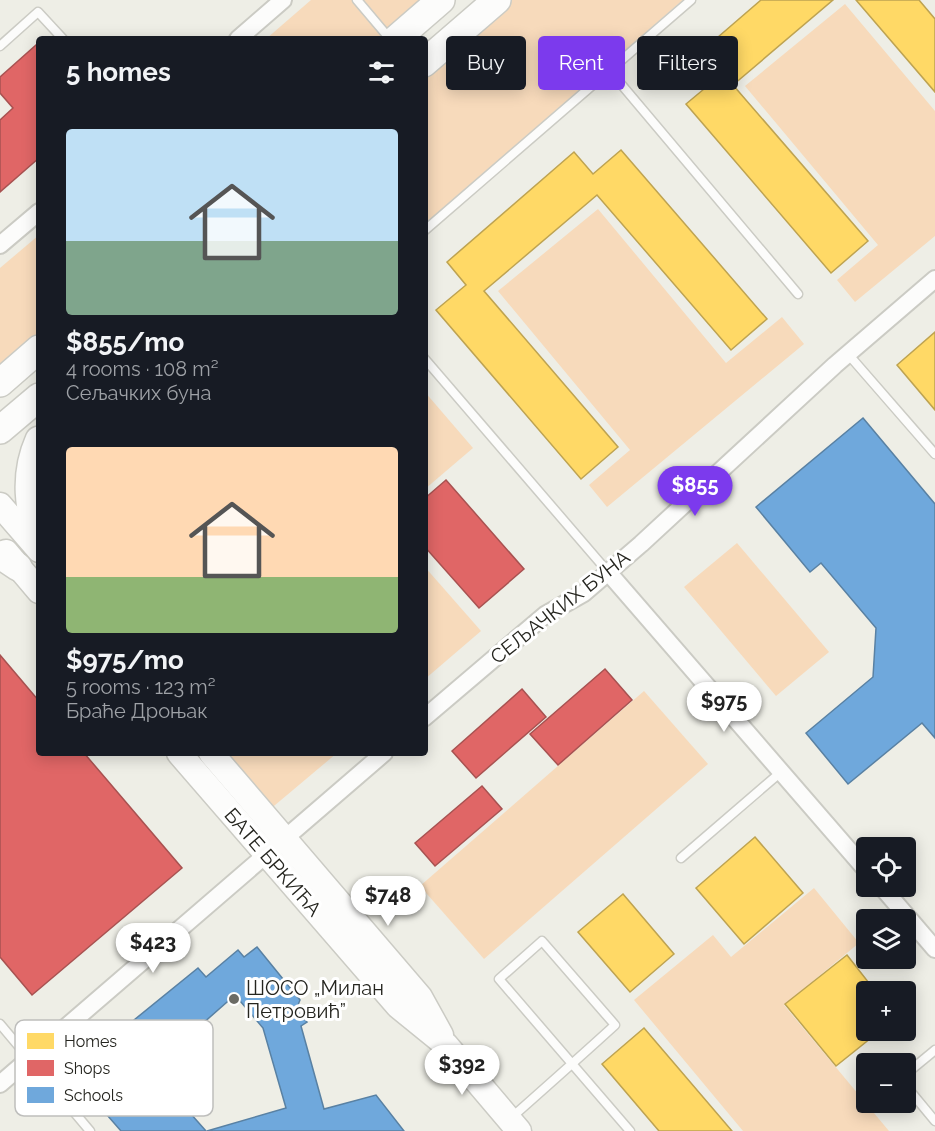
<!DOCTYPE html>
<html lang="en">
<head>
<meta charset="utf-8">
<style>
	:root { --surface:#171b24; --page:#20242c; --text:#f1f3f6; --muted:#9ea1a6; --accent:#7c3aed }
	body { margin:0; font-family:Raleway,sans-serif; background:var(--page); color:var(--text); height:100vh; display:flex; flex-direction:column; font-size:22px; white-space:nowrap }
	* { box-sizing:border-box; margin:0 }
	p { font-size:20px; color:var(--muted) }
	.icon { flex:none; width:33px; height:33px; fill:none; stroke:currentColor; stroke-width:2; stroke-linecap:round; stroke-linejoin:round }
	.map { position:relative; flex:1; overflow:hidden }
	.panel { position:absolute; left:36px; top:36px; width:392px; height:720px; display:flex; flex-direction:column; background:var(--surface); border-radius:6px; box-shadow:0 3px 15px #0003 }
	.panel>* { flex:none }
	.hud { position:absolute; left:446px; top:36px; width:399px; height:54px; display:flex; gap:12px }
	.fabs { position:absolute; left:856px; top:837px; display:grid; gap:12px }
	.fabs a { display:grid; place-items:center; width:60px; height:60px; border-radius:6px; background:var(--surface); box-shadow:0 3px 15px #0003; font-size:30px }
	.price { position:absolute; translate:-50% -51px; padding:0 14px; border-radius:21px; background:#fff; color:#222; font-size:20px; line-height:39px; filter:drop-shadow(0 2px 3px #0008) }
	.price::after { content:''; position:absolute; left:50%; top:36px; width:18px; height:14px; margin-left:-9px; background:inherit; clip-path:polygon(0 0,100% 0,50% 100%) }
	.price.selected { background:var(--accent); color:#fff }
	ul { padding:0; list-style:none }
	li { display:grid; align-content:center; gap:12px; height:318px; padding:0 30px }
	li span { display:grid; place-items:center; height:186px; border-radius:6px; color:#555 }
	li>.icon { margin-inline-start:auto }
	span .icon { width:108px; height:108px; fill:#fffc; stroke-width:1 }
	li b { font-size:26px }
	h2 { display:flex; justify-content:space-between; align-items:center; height:72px; padding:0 30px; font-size:26px }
	.chip { padding:0 21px; border-radius:6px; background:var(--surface); box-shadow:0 3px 15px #0003; font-size:21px; line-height:54px }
	.chip.selected { background:var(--accent); color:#fff }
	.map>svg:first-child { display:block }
	.green { fill:#f7dabb }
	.homes { fill:#ffd966; stroke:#bea351; stroke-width:1.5 }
	.shops { fill:#e06666; stroke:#a85251; stroke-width:1.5 }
	.schools { fill:#6fa8dc; stroke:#5981a3; stroke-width:1.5 }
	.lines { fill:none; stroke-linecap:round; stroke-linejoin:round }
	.lane-casing { stroke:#cbcbc4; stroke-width:11 }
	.street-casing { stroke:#cbcbc4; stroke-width:20 }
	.secondary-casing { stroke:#cbcbc4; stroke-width:27 }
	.primary-casing { stroke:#cbcbc4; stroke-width:30 }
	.lane { stroke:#fcfcfb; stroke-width:8 }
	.street { stroke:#fcfcfb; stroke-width:16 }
	.secondary { stroke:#fcfcfb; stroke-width:24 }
	.primary { stroke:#fcfcfb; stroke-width:27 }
	.poi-dot { fill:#6b6b65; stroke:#fff; stroke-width:2 }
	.labels { text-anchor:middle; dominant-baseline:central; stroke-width:6; stroke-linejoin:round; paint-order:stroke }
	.street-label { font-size:20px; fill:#25251f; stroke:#fff }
	.poi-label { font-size:20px; fill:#25251f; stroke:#fff; text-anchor:start }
	.key { fill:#fff; stroke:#bebebc; stroke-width:1.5 }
	.key-label { font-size:16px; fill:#25251f }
</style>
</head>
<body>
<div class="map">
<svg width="935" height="1131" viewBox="0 0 935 1131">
	<rect width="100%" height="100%" fill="#eeeee6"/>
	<g class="green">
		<polygon points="311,0 432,0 387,39 266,39"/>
		<polygon points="508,0 683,0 425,224 424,72"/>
		<polygon points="845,4 935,111 935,236 855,302 837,280 878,245 745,86"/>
		<polygon points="598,209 726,363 782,317 804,344 607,507 589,485 630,450 498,291"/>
		<polygon points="39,235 39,342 0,376 0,268"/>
		<polygon points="424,391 473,448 425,489 424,489"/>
		<polygon points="737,543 829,652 776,696 684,587"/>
		<polygon points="424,566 481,631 425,679 424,679"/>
		<polygon points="644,691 708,764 484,959 420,886"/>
		<polygon points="218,753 337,753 268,811"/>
		<polygon points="814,888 859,943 784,1005 889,1131 743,1131 634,1000 713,935 731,957"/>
	</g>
	<g class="homes">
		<polygon points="761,0 833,0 733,85 868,241 831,273 686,104 716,79 696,56"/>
		<polygon points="856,0 919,0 935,19 935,92"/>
		<polygon points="621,150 767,319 731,350 597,195 484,291 618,447 581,479 436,310 466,285 447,262 574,152 593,174"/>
		<polygon points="935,332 935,410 897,365"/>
		<polygon points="755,837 803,893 744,944 696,888"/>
		<polygon points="623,894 674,954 630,992 578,932"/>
		<polygon points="847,955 876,992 867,992 867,1030 881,1030 836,1066 785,1004"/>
		<polygon points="644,1028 732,1131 659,1131 602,1064"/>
	</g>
	<g class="shops">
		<polygon points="36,45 39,48 39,158 0,192 0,120 13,108 0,93 0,77"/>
		<polygon points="446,480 524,569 479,608 424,546 424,499"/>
		<polygon points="0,655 39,701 39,753 84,753 182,868 32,995 0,957"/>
		<polygon points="605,669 632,700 558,765 530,734"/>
		<polygon points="522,689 546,717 476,778 452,751"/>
		<polygon points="482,786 502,809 435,866 415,843"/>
	</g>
	<g class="schools">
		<polygon points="863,418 935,504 935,738 922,723 848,784 806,733 873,677 876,628 821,563 810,572 756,507"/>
		<polygon points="257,947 300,1000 296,1010 307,1022 301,1026 324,1109 376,1095 404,1131 207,1131 286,1108 263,1028 235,995 151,1069 206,1131 121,1131 87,1092 104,1078 95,1068 126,1042 118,1033 198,968 206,977 238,950 244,957"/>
	</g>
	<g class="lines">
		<g class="lane-casing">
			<g id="lane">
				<polyline points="357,0 390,39"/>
				<polyline points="0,46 38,12 63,39"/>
				<polyline points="610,71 798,294"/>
				<polyline points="424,231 691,0"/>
				<polyline points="848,354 935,454"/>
				<polyline points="424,358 608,572"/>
				<polyline points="681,858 781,772"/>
				<polyline points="0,1024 90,1131"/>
				<polyline points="906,1074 935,1050"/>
				<polyline points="906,1086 935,1121"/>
				<path d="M511,1118C546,1087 581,1056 615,1025L542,941L499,979L630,1131"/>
			</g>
		</g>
		<g class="street-casing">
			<g id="street">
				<polyline points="238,39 283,0"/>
				<polyline points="0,245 39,212"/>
				<polyline points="608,572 867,871"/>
				<polyline points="424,718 545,615 584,593 641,544 835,365 935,279"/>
				<polyline points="881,886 935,949"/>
				<polyline points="0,1084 384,753"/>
			</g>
		</g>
		<g class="secondary-casing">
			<g id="secondary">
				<polyline points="0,505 39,550"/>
				<polyline points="6,552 39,591"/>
				<polyline points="179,753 398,1006 446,1045 519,1131"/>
				<polyline points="211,753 420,997 441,1035"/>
			</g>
		</g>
		<g class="primary-casing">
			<g id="primary">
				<polyline points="396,39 441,0"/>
				<polyline points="424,63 497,0"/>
				<polyline points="0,383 39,349"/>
				<polyline points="0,430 39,397"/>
				<path d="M39,440C23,476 29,508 39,545"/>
				<polyline points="0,555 18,567"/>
			</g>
		</g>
		<use href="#lane" class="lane"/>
		<use href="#street" class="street"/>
		<use href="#secondary" class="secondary"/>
		<use href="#primary" class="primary"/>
	</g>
	<circle class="poi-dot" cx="234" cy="999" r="6"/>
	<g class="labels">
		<g class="street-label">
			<text transform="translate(560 607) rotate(-38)">СЕЉАЧКИХ БУНА</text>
			<text transform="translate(273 862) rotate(49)">БАТЕ БРКИЋА</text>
		</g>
		<g class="poi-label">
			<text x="246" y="988">ШОСО „Милан<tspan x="246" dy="23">Петровић”</tspan></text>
		</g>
	</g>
	<rect x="15" y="1020" width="198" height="96" rx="9" class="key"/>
	<rect x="27" y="1033" width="27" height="16" fill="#ffd966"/>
	<rect x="27" y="1060" width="27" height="16" fill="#e06666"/>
	<rect x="27" y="1087" width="27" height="16" fill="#6fa8dc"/>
	<g class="key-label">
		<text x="64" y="1047">Homes</text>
		<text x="64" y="1074">Shops</text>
		<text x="64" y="1101">Schools</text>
	</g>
</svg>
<div class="fabs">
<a><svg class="icon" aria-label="locate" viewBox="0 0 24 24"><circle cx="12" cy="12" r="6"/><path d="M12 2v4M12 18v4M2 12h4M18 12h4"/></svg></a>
<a><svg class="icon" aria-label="layers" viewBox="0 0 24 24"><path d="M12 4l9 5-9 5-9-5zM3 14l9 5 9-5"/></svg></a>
<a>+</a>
<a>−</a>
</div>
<b class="price selected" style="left:695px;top:517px">$855</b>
<b class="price" style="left:724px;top:733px">$975</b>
<b class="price" style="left:388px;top:927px">$748</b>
<b class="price" style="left:153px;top:974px">$423</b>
<b class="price" style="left:462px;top:1096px">$392</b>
<div class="hud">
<a class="chip">Buy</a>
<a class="chip selected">Rent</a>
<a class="chip">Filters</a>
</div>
<section class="panel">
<h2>5 homes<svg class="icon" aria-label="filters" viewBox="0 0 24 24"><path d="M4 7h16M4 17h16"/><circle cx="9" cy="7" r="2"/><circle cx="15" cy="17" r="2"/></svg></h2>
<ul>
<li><span style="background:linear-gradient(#bfe0f5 60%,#7fa58c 0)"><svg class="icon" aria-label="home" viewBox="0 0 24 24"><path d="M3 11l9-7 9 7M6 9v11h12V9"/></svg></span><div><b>$855/mo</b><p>4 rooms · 108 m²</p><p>Сељачких буна</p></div></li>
<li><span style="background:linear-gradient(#ffd9b3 70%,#8fb573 0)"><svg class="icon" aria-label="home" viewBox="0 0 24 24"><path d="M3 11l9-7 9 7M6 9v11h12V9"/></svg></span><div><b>$975/mo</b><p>5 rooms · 123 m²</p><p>Браће Дроњак</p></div></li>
</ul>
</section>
</div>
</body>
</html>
